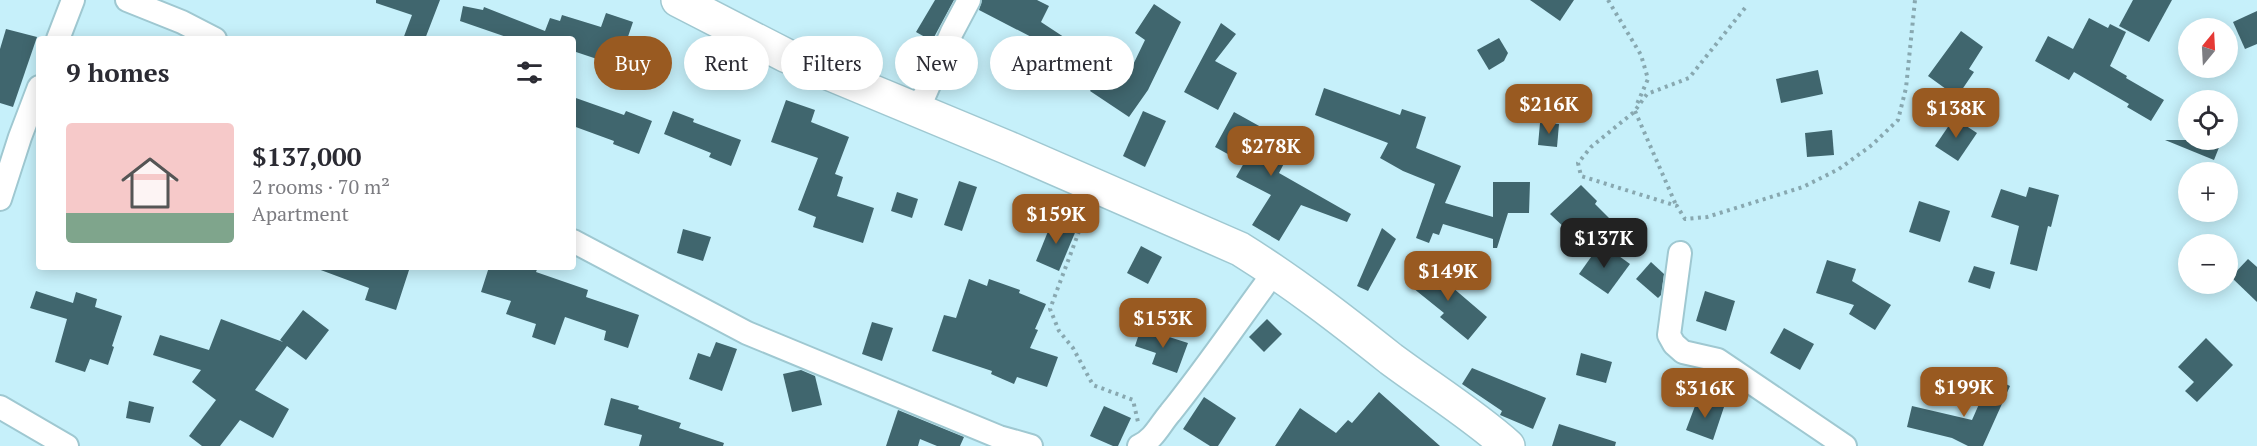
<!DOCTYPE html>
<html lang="en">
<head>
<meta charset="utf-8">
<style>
	:root { --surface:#fff; --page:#f7f7f7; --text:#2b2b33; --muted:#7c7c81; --line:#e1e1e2; --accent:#995a21 }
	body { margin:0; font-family:"PT Serif",serif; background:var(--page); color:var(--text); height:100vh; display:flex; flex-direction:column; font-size:22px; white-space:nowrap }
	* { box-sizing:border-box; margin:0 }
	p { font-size:20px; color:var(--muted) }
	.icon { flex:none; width:33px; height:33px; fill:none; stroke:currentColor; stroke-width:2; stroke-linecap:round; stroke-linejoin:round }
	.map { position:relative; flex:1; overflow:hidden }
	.side { position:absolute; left:36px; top:36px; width:540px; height:234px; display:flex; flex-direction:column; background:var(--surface); border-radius:6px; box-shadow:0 3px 15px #0003 }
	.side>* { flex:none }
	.banner { position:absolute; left:594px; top:36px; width:570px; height:54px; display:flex; gap:12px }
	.needle { width:39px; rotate:18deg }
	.tools { position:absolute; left:2178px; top:18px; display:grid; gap:12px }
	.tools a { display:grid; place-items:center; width:60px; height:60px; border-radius:50%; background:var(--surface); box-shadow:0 3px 15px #0003; font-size:30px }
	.price { position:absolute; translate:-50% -51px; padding:0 14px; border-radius:12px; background:var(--accent); color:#fff; font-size:20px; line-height:39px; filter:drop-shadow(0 2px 3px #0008) }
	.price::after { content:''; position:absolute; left:50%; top:36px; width:18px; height:14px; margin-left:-9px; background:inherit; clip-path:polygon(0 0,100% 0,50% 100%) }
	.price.on { background:#222; color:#fff }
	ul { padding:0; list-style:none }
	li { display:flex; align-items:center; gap:18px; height:150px; padding:0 30px }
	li+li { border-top:2px solid var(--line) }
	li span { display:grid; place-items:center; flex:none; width:168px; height:120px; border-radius:6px; color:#555 }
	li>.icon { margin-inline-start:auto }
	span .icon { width:72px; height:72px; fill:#fffc; stroke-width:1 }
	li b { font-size:26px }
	h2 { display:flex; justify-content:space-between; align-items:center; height:72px; padding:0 30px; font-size:26px }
	.pill { padding:0 21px; border-radius:27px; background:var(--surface); box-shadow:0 3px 15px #0003; font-size:21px; line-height:54px }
	.pill.on { background:var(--accent); color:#fff }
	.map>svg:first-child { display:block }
	.building { fill:#40666e }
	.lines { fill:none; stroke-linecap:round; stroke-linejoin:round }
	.street-casing { stroke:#9fc8d1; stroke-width:26 }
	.primary-casing { stroke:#9fc8d1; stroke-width:36 }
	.path { stroke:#88a8b0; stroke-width:4; stroke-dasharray:3 4.5; stroke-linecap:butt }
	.street { stroke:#fff; stroke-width:22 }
	.primary { stroke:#fff; stroke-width:33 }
</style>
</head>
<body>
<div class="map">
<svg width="2257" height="446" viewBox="0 0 2257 446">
	<rect width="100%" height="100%" fill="#c6f0fa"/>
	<g class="building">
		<polygon points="376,0 440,0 425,39 403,39 412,15 376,3"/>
		<polygon points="935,0 954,0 932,41 916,32"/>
		<polygon points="982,0 1037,0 1049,6 1041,22 1079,47 1062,73 1031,53 1039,41 979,10"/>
		<polygon points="1530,0 1574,0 1560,21"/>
		<polygon points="2133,0 2172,0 2149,42 2119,26"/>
		<polygon points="1154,4 1181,22 1148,90 1129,117 1090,91 1112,59 1130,71 1145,40 1135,33"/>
		<polygon points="463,6 483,10 484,7 545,31 550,18 560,21 562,15 601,27 606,13 633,22 618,66 573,51 573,39 512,39 460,21"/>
		<polygon points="2257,11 2257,44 2245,49 2233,22"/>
		<polygon points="2089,18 2108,28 2110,24 2126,32 2110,66 2127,76 2126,78 2164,100 2151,121 2127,107 2129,104 2074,72 2069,80 2035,61 2048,36 2073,49"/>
		<polygon points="1221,23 1236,34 1215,61 1237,73 1218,110 1184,92"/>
		<polygon points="6,29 37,37 13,107 0,103 0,49"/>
		<polygon points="1961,31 1983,47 1969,69 1974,72 1957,97 1928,76"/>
		<polygon points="1499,38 1508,53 1504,61 1489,70 1477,50"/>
		<polygon points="1818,70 1823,94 1781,103 1776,79"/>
		<polygon points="1324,88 1400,115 1402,109 1426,117 1416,148 1461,166 1445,203 1493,217 1493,182 1530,182 1529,213 1508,213 1497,248 1493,248 1493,239 1443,224 1439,235 1433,233 1429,243 1416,238 1435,184 1403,171 1380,158 1388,143 1315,115"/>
		<polygon points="573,97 624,115 626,111 652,121 639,154 613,144 614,141 573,126"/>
		<polygon points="786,100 815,110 811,122 849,137 835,174 843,177 837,196 874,208 863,243 813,227 816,217 798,210 818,158 771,142"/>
		<polygon points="673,111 694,119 693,122 741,140 731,166 709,157 711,153 664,134"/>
		<polygon points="1143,111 1166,121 1145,167 1123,156"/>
		<polygon points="1234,112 1261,127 1259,130 1292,148 1279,173 1351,214 1347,222 1301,205 1279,241 1252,225 1271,195 1236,177 1244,163 1215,147"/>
		<polygon points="1954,118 1977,133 1958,161 1935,146"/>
		<polygon points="1540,123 1559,124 1557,147 1538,145"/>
		<polygon points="1832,130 1834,155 1807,157 1805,133"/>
		<polygon points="2165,140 2222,140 2214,160"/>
		<polygon points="959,181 977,187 962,231 944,225"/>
		<polygon points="1581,185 1597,201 1595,204 1616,225 1595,245 1574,223 1567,230 1550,214"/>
		<polygon points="2029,187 2059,195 2051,227 2048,226 2037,271 2010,264 2019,226 1991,217 2001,189 2026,197"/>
		<polygon points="897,192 918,199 912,218 891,211"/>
		<polygon points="1919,201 1950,211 1940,242 1909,232"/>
		<polygon points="1053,219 1077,228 1059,271 1036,261"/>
		<polygon points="1382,228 1396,239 1368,291 1357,286"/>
		<polygon points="683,229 711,237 703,261 677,253"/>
		<polygon points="1601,243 1630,264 1608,294 1579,274"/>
		<polygon points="1141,246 1162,257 1148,284 1127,273"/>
		<polygon points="2248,259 2257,267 2257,302 2231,277"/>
		<polygon points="1827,260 1856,269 1852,281 1891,305 1875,330 1849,314 1854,305 1816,293"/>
		<polygon points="1651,262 1664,274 1661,295 1658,298 1636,279"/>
		<polygon points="1425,264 1487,317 1468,340 1440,317 1444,313 1408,284"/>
		<polygon points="1974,266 1995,272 1990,289 1968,282"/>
		<polygon points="318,267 410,267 396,310 365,300 369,288 318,269"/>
		<polygon points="489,267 538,267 536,272 588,290 586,297 639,315 628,348 604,340 606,331 565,317 555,345 532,337 536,324 506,314 511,301 481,292"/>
		<polygon points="969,279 987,286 989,279 1020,290 1019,293 1046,304 1035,329 1038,330 1030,348 1058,357 1047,387 1017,377 1014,384 991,374 992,371 932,351 944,315 956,318"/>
		<polygon points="36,291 73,303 76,292 97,299 95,307 122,316 112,346 114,347 108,365 90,359 85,372 55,362 67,319 30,308"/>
		<polygon points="1705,291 1735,301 1726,331 1696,321"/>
		<polygon points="303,310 329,330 306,360 287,346 255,390 289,409 273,438 240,420 220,446 202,446 189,436 216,400 192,382 201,370 153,355 160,335 209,350 221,319 283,342 280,340"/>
		<polygon points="1267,319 1282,334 1264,352 1249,337"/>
		<polygon points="872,322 893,328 882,361 862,354"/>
		<polygon points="1141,328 1188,343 1177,373 1152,364 1156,353 1135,346"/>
		<polygon points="1784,328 1814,344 1800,370 1770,353"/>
		<polygon points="2206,338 2233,365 2197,402 2185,391 2194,382 2178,367"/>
		<polygon points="716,342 737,349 722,391 689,379 698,353 710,357"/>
		<polygon points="1581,353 1612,362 1606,383 1576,375"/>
		<polygon points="1472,368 1546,398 1533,429 1500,415 1502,411 1462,384"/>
		<polygon points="801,370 815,376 822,405 792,412 783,374"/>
		<polygon points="1991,377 2010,386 1983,446 1968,446 1952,438 1907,427 1912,406 1972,420"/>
		<polygon points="1379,392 1440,446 1275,446 1300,408 1336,433 1348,420 1352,423"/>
		<polygon points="1204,397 1236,418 1218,446 1210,446 1183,429"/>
		<polygon points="611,398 639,406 638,409 681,423 679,428 724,443 723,446 639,446 642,435 604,425"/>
		<polygon points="1698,398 1724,407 1713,440 1686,430"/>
		<polygon points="129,401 154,407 150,423 126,418"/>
		<polygon points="1104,406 1131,418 1118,446 1113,446 1090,436"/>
		<polygon points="898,410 964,437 960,446 937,446 920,439 918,446 886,446"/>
		<polygon points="1559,424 1616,442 1615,446 1552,446"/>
	</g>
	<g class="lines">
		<g class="street-casing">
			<g id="street">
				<polyline points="127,0 182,22 215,39"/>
				<polyline points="58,39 73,0"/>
				<polyline points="918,110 952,32 969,0"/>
				<polyline points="0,199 20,137 39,87"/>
				<polyline points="573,241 747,333 999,437 1031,446"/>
				<polyline points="1680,253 1669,335 1674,344 1683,352 1718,360 1845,446"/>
				<polyline points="0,407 67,446"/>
				<path d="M1139,446C1154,439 1159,426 1170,413C1207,367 1240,318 1275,271"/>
			</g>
		</g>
		<g class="primary-casing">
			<path id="primary" d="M678,0L787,56L1006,147L1240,249C1293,282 1342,320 1391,359C1430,388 1472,414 1508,446"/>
		</g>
		<g class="path">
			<polyline points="1608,0 1641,55 1648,79 1637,104"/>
			<polyline points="1745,8 1689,78 1647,94 1634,112 1591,147 1578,163 1581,176 1677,206 1685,219 1707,217 1803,187 1839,169 1872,145 1898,120 1906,88 1915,0"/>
			<polyline points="1635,111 1676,205"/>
			<polyline points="1087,210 1050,309 1059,331 1073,348 1093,385 1133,400 1138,422"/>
		</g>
		<use href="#street" class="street"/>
		<use href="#primary" class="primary"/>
	</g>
</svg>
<div class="tools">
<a><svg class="needle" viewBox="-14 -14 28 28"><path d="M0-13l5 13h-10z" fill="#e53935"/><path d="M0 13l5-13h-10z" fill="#7c7c81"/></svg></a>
<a><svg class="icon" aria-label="locate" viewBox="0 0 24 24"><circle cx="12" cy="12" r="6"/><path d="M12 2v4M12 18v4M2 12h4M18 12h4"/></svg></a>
<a>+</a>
<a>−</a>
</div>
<b class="price" style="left:1549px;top:135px">$216K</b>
<b class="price" style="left:1956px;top:139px">$138K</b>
<b class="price" style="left:1271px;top:177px">$278K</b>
<b class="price" style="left:1056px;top:245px">$159K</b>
<b class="price on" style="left:1604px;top:269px">$137K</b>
<b class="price" style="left:1448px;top:302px">$149K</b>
<b class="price" style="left:1163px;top:349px">$153K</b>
<b class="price" style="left:1964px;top:418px">$199K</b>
<b class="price" style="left:1705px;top:419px">$316K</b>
<div class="banner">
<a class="pill on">Buy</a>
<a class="pill">Rent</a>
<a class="pill">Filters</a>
<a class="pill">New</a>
<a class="pill">Apartment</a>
</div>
<section class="side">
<h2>9 homes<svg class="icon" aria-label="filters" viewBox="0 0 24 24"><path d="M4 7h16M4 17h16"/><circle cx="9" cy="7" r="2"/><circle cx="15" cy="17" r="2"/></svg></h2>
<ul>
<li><span style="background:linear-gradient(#f6c9c9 75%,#7fa58c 0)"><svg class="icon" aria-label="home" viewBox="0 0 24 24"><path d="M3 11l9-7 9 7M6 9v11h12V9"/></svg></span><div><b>$137,000</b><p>2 rooms · 70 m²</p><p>Apartment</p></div></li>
</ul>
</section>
</div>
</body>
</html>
